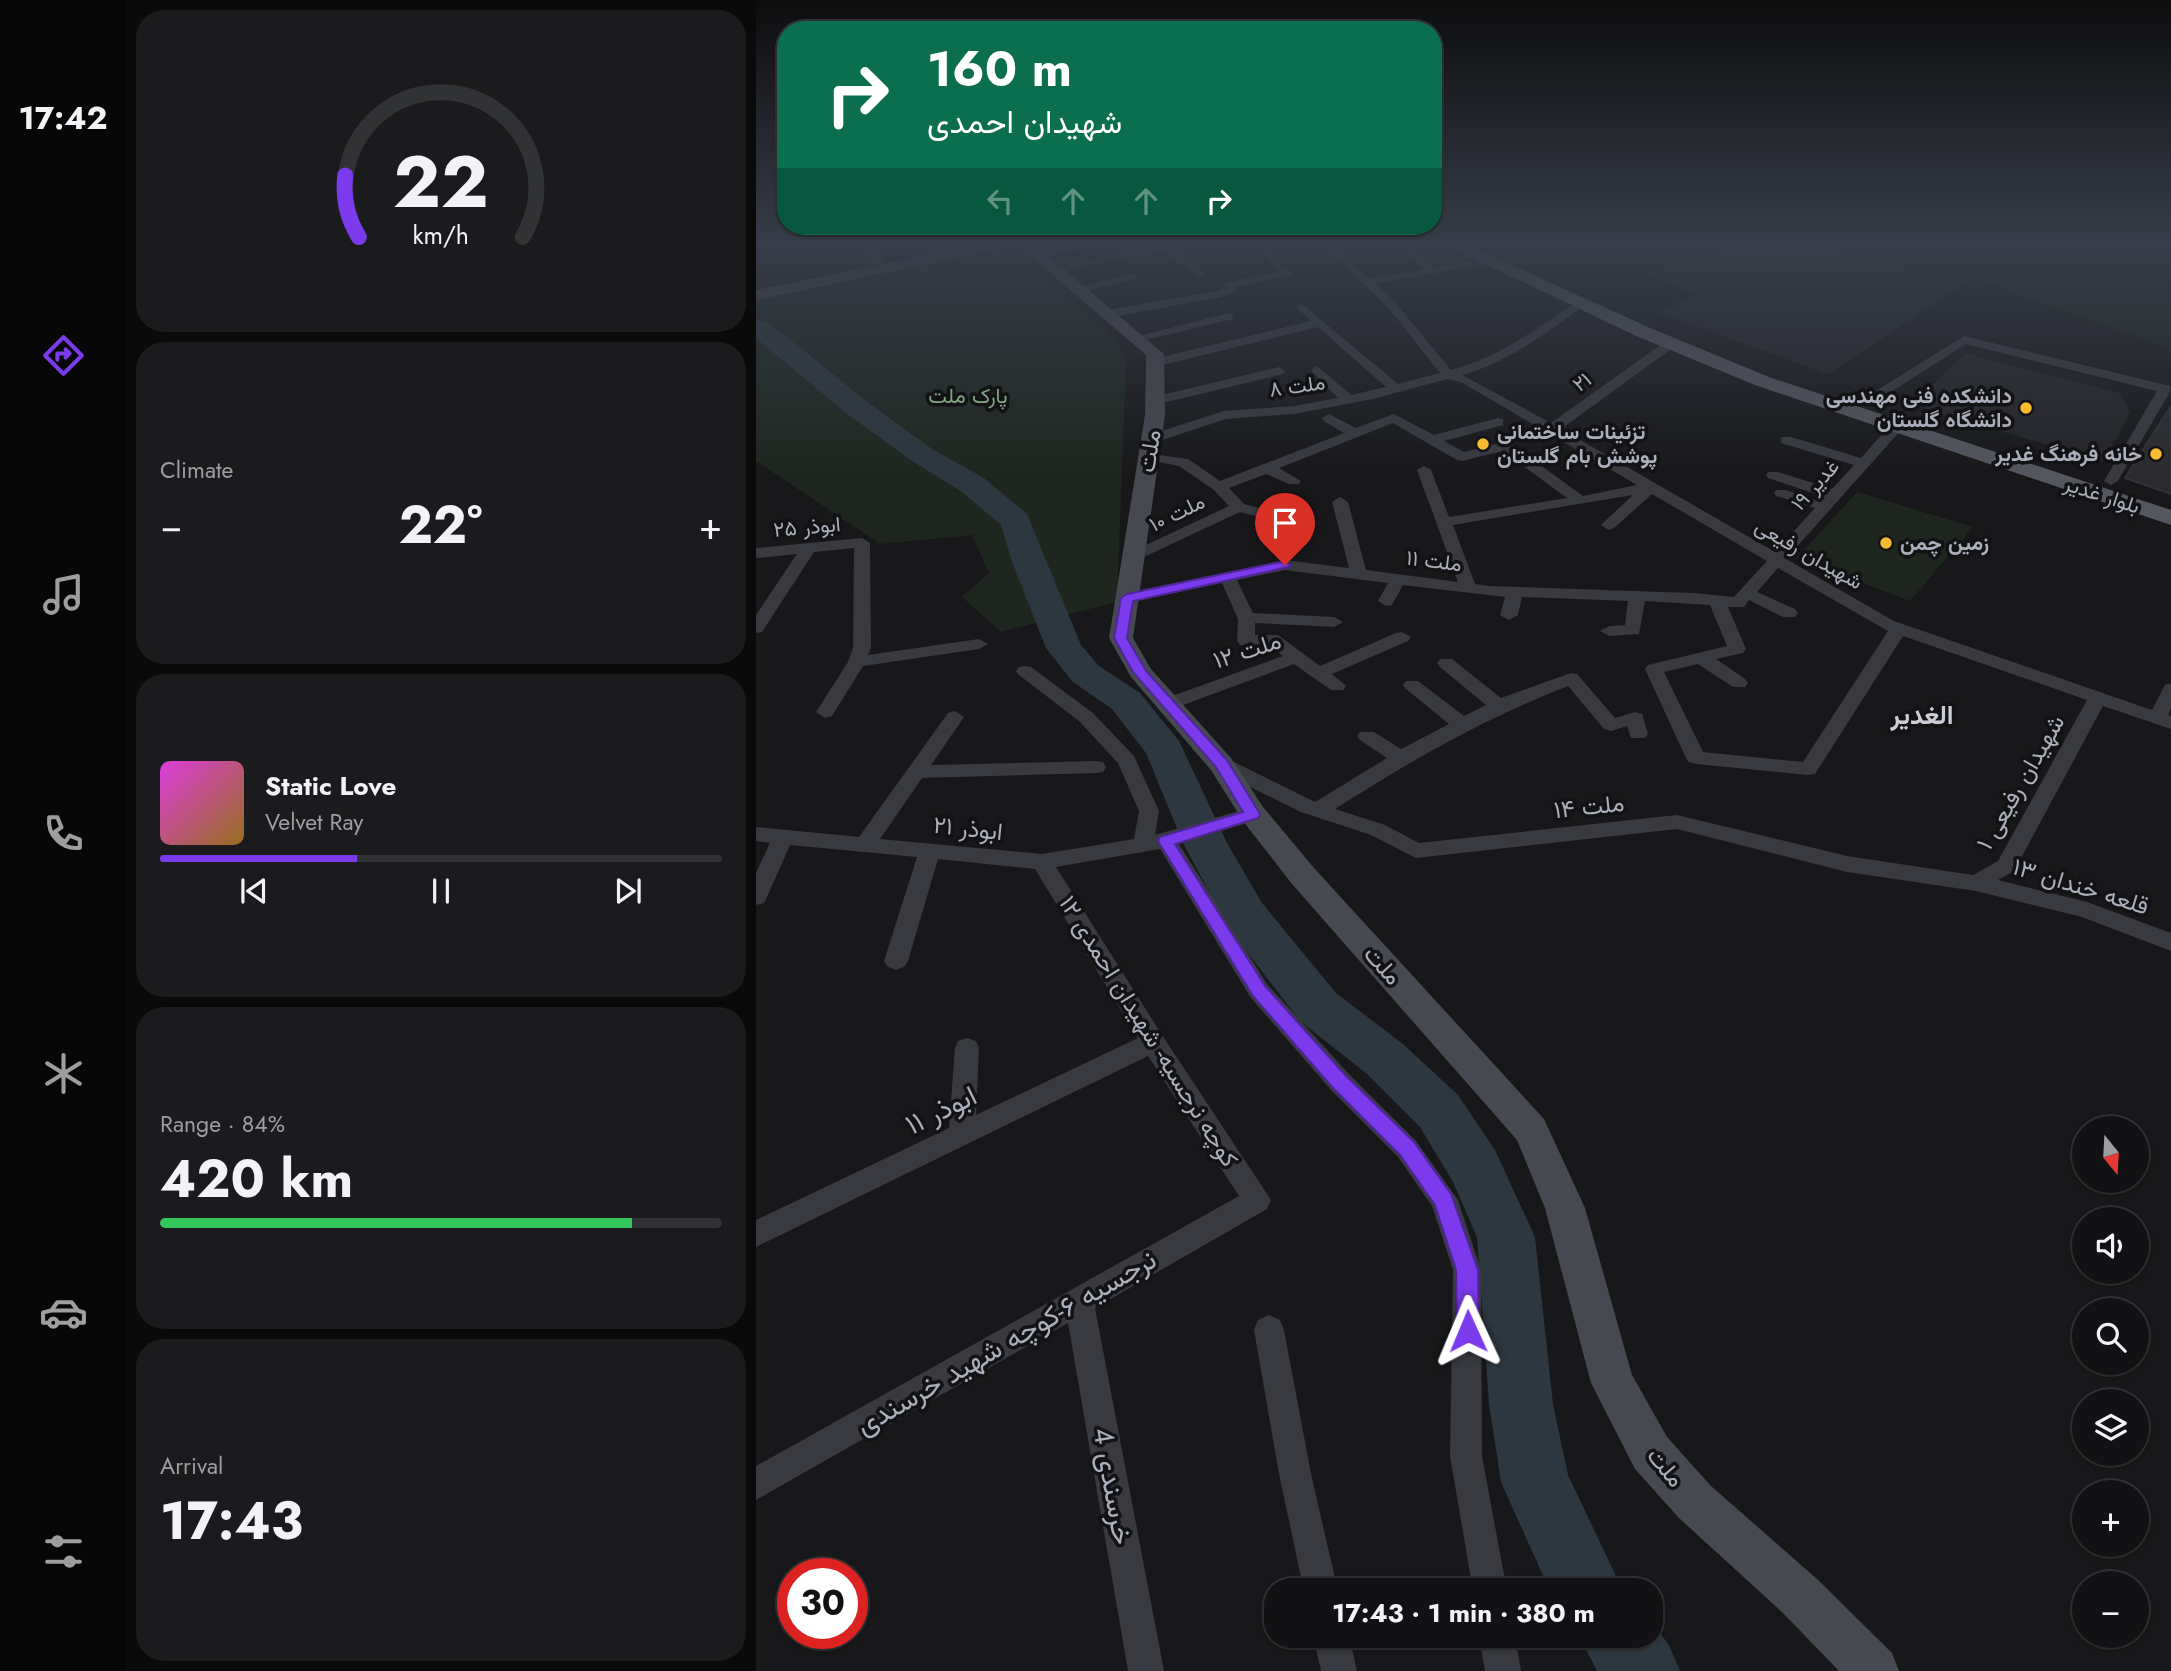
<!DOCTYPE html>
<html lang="en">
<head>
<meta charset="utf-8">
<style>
	:root { --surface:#121214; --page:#1b1b1d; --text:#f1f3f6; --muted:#9c9ea0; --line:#313234; --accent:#7c3aed }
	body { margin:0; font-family:Jost,Vazirmatn,sans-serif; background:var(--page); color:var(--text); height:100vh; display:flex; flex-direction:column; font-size:26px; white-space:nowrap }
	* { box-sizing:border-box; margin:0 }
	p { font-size:23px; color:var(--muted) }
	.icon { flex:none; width:38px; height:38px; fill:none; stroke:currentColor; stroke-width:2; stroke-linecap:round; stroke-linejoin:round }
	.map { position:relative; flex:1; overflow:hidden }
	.panel { display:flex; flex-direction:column; gap:10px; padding:10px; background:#0a0a0b; width:630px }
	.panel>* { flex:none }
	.hud { position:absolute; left:21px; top:21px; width:665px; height:214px; border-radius:28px; box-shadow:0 2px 5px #0004,0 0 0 2px var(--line); background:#0b6e4f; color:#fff; overflow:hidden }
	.needle { width:46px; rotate:162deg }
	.tools { position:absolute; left:1316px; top:1116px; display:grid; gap:14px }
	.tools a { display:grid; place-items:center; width:77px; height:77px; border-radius:50%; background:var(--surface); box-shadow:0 2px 5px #0004,0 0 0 2px var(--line); font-size:35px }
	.speed { position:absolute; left:21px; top:1558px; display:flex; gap:14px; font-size:35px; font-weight:700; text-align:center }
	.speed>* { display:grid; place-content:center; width:91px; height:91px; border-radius:50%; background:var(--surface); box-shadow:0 2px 5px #0004,0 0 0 2px var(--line); line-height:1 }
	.speed .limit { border:10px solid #d22; background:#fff; color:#111 }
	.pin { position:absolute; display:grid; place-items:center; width:60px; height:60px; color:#fff; margin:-72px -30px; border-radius:50% 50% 50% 0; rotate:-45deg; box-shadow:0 0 7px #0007 }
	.pin .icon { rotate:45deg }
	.me { position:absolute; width:77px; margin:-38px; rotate:359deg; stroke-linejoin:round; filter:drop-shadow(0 0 5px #0008) }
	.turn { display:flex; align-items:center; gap:24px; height:147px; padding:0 35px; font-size:32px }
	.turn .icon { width:91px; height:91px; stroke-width:2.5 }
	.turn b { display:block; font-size:49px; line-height:60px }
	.lanes { display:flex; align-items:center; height:66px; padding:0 35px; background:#0003; justify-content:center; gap:35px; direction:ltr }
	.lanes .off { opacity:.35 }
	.big { font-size:52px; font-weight:700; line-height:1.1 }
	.panel .tile { flex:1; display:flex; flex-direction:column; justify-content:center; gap:10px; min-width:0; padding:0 24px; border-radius:28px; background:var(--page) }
	.panel .dial { align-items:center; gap:0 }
	.dial svg { height:182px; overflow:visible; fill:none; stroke:var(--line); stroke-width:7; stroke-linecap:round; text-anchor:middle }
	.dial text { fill:var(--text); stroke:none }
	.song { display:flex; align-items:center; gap:21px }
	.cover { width:84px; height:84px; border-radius:10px; background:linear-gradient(135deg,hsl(300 70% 55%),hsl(40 70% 35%)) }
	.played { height:7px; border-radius:4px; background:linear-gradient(90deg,var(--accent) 35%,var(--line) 35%) }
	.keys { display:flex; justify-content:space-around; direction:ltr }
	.heat { display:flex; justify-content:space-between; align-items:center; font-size:38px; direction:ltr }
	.charge { height:10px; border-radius:5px; background:linear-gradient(90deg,#34c759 84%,var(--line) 0) }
	.trip { position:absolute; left:508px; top:1578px; width:399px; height:70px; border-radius:28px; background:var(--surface); box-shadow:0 2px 5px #0004,0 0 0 2px var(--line); font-weight:700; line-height:70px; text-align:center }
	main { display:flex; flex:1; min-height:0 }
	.tabs { display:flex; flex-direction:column; width:126px; justify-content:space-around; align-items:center; background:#070708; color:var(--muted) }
	.tabs .icon { width:49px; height:49px }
	.tabs .active { color:var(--accent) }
	.tabs b { font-size:32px; color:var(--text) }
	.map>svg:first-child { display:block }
	.built { fill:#242428 }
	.green { fill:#1e261f }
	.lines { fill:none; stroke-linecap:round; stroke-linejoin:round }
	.river { fill:#2d373f; fill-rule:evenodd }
	.building { fill:#2b2b2e; stroke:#323237; stroke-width:2 }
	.street { fill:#393a40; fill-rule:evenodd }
	.secondary { fill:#474950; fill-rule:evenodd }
	.primary { fill:#55575f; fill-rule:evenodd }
	.route { fill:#7c3aed; stroke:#51269a; stroke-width:2 }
	.poi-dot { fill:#f9bb32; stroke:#131315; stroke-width:2.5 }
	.labels { text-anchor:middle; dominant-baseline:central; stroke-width:7; stroke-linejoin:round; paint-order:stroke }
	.far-street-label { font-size:21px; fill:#aaafbb; stroke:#131315 }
	.far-park-label { font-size:21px; fill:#80a684; stroke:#131315 }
	.far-poi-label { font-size:21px; font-weight:bold; fill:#aaafbb; stroke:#131315; text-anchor:end }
	.street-label { font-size:24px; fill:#aaafbb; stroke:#131315 }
	.neighbourhood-label { font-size:26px; font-weight:bold; fill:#cbced6; stroke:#131315 }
	.near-street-label { font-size:28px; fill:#aaafbb; stroke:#131315 }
</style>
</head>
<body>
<main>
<nav class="tabs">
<b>17:42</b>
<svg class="icon active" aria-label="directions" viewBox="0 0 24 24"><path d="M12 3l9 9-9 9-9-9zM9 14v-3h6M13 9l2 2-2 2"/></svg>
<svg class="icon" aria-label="music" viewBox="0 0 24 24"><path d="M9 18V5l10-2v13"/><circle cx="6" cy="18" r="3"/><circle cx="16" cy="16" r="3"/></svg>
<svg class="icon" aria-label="phone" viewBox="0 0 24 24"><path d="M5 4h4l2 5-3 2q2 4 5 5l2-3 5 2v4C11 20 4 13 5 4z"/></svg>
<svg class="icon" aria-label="climate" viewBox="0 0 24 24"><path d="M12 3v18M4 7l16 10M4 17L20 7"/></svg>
<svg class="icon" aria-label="car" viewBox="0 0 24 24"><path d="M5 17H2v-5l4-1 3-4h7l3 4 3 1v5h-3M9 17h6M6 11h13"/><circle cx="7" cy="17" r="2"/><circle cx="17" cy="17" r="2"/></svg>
<svg class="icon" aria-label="filters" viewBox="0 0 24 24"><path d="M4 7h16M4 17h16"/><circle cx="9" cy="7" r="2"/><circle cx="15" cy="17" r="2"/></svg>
</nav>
<section class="panel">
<div class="tile dial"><svg viewBox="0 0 100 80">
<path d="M14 69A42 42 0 1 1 86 69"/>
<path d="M14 69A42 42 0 0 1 8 42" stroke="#7c3aed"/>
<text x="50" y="56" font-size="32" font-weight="700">22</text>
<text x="50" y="72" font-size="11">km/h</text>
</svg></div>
<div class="tile"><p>Climate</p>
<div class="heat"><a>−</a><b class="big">22°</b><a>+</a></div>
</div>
<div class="tile">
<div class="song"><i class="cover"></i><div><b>Static Love</b><p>Velvet Ray</p></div></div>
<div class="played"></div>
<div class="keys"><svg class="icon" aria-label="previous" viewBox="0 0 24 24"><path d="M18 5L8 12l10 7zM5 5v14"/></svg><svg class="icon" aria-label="pause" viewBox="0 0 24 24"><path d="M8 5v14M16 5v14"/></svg><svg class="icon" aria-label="next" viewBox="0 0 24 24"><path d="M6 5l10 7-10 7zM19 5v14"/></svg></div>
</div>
<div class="tile"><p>Range · 84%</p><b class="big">420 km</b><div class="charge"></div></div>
<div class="tile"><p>Arrival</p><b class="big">17:43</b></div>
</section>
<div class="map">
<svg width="1415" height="1671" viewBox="0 0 1415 1671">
	<rect width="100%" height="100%" fill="#18181a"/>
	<path class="built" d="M 988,242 L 1045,242 L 1213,281 L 1072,374 L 901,312 L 940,295 L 891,272 Z
		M 1209,353 L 1363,393 L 1374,412 L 1348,462 L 1158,405 Z"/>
	<path class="green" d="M 1117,242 L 1415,242 L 1415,349 Z
		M 240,250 L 252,250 L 263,255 L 361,342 L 370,361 L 361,602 L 245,632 L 206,597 L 233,573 L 216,535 L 124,544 L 0,461 L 0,300 Z
		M 1101,492 L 1217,527 L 1154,601 L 1041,558 Z"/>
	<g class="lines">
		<path class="river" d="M 0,320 L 9,322 L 35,340 L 110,401 L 176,449 L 228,478 L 271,514 L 325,645 L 343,666 L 384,693 L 423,741 L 471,843 L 506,903 L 580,993 L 647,1044 L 702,1095 L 739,1150 L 779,1237 L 797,1404 L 812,1475 L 867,1591 L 794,1591 L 745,1482 L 733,1404 L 721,1237 L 697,1182 L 664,1127 L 611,1074 L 544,1021 L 472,927 L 427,843 L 390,753 L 356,709 L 317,682 L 290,648 L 256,562 L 245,525 L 206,492 L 156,461 L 90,413 L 0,338 Z
			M 894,1620 L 913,1645 L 924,1671 L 841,1671 L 823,1636 L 894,1636 Z"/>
	</g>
	<path class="building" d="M 1415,406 L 1415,494 L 1369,478 Z"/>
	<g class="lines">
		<path class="street" d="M 101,242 L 112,242 L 129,261 L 129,265 L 121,265 Z
			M 174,242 L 186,242 L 193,250 L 184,252 Z
			M 562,242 L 573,242 L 613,278 L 667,269 L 650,253 L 655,250 L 678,267 L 734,259 L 735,261 L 730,264 L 620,284 L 639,302 L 695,370 C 743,357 781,329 821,301 L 829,301 L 829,305 C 790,333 753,362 706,375 L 795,423 L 910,341 L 918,341 L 918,347 L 805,429 L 1019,552 L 1059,508 L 1020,496 L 1018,493 L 1020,490 L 1030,490 L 1065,502 L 1069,497 L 1012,478 L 1010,475 L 1012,472 L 1022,472 L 1076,489 L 1098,465 L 1025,443 L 1025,437 L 1035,437 L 1105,458 L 1135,424 L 1145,424 L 1145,430 L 1030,559 L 1138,621 L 1396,710 L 1409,685 L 1415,683 L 1415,708 L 1412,715 L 1415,716 L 1415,729 L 1347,706 L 1258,871 L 1242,880 L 1331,902 L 1415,933 L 1415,951 L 1326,917 L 1220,891 L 1091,872 L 921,829 L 660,858 L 615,835 L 545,812 L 458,769 L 455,764 L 458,759 L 472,759 L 559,802 L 631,758 L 604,740 L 601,736 L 604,732 L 618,732 L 645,749 L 693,724 L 650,689 L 647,685 L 650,681 L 662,681 L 708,716 L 730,705 L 684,667 L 681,663 L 684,659 L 696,659 L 745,698 L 815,673 L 821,674 L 859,718 L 879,712 L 886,714 L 892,734 L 889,738 L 875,738 L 871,726 L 855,731 L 848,729 L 812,686 C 725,720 658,759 579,809 L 629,825 L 663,843 L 921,815 L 1091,856 L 1217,875 L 1242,861 L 1331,700 L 1147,636 L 1059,774 L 1052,775 L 940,764 L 933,762 L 930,758 L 889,669 L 892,665 L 971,646 L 954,605 L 889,601 L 883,634 L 853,636 L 844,631 L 853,626 L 869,625 L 872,601 L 766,597 L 762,615 L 753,620 L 744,615 L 749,597 L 647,585 L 636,605 L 630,606 L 622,601 L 632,583 L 529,570 L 481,580 L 497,613 L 578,617 L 587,622 L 578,627 L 499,623 L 499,635 L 522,635 L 564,666 L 640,633 L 646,632 L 655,637 L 652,641 L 576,674 L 590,686 L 587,690 L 575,690 L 538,664 L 419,708 L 405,708 L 403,704 L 405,700 L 527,656 L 512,645 L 484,645 L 481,641 L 482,619 L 466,583 L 371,603 L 363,598 L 365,594 L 529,560 L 593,568 L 576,502 L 584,497 L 592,502 L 610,570 L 702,582 L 661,470 L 668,466 L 675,470 L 693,517 L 811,498 L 747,451 L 706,461 L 701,460 L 637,423 L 523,468 L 545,481 L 543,484 L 533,484 L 510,474 L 473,488 L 488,504 L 525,514 L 528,517 L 525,520 L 520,522 L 484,512 L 377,562 L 369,557 L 371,554 L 473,506 L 458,490 L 423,466 L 388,459 L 388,453 L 432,459 L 464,481 L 588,433 L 568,421 L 566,418 L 573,414 L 600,428 L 638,414 L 678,435 L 742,418 L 747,419 L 747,425 L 688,441 L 708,452 L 749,442 L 754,443 L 827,496 L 881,485 L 705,382 L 691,379 L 617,399 L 538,414 L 470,419 L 400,442 L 390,442 L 390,436 L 468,411 L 538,406 L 582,398 L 555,370 L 561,366 L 595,395 L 630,387 L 562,327 L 398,367 L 392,363 L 394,360 L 555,321 L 540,307 L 546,304 L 642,384 L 684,373 L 631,306 ZM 896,494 L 1011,561 L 978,597 L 937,593 L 733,586 L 719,584 L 697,525 L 877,495 L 848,522 L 845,525 L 853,530 L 858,528 ZM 1022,568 L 1132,631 L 1047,762 L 947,752 L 908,672 L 942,664 L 977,687 L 989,687 L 992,683 L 989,679 L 960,659 L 987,653 L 990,649 L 972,607 L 988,607 L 993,600 L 1027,617 L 1039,617 L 1042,613 L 1039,609 L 1001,592 Z
			M 325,243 L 330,246 L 329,248 L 282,258 L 277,255 Z
			M 410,244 L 449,272 L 449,276 L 441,276 L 408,251 L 298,272 L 293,269 Z
			M 509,251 L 535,271 L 535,275 L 480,287 L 480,292 L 464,297 L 352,318 L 346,314 L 352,310 L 462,291 L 469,288 L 469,283 L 523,271 L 504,254 Z
			M 376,274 L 380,275 L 380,279 L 322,292 L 316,289 Z
			M 473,313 L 477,315 L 477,319 L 381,342 L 375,338 Z
			M 1208,336 L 1414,386 L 1415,390 L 1362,481 L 1355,485 L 1348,481 L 1401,391 L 1210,344 L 1116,404 L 1111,405 L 1104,401 Z
			M 523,367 L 529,371 L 527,374 L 398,405 L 391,401 L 393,398 Z
			M 106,538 L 114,543 L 115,648 L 112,655 L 223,639 L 232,644 L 223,649 L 107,666 L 76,716 L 69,718 L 60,712 L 92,662 L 97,648 L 98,548 L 58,552 L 6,632 L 0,633 L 0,615 L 41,554 L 0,558 L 0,548 Z
			M 269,666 L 275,667 L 337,713 L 378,756 L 403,811 L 399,835 L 497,807 L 504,809 L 507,814 L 504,819 L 423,844 L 511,984 L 593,1074 L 660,1141 L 702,1200 L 725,1270 L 726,1456 L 751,1591 L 717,1591 L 694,1456 L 697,1270 L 676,1206 L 642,1157 L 575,1090 L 495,998 L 404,849 L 300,867 L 406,1035 L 515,1200 L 511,1209 L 339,1308 L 408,1671 L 372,1671 L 312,1323 L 0,1500 L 0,1466 L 483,1196 L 392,1056 L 0,1247 L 0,1220 L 193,1128 L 199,1048 L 202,1041 L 211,1038 L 220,1041 L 223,1048 L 220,1115 L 382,1038 L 279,869 L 182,859 L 152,961 L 148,967 L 140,970 L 132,967 L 128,961 L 161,857 L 34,845 L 11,897 L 8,903 L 0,905 L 0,873 L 14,843 L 0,841 L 0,827 L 103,837 L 192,713 L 199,711 L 208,717 L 175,765 L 340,761 L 347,762 L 350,767 L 347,772 L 340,773 L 166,778 L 124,839 L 286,854 L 378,839 L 383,811 L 362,763 L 323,721 L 263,675 L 260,671 L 263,667 Z
			M 513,1315 L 524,1320 L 528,1330 L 555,1474 L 582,1591 L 548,1591 L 523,1474 L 498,1330 L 502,1320 Z
			M 557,1636 L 593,1636 L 601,1671 L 565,1671 Z
			M 723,1636 L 759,1636 L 765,1671 L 729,1671 Z"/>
		<path class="secondary" d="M 235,242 L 276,242 L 408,354 L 409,415 L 377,638 L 395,669 L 475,758 L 507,807 L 558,868 L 788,1119 L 829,1208 L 876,1375 L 911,1437 L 955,1486 L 1061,1579 L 1136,1653 L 1143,1671 L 1083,1671 L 1027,1613 L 923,1518 L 879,1469 L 835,1383 L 789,1208 L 761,1140 L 536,884 L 487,821 L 455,770 L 375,677 L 353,638 L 389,415 L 390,355 L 262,245 L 0,300 L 0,290 Z"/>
		<path class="primary" d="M 683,242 L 705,242 L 892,327 L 1013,377 L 1415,510 L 1415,525 L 999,385 L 878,335 Z"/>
	</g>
	<linearGradient id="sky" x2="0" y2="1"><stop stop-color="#0d0d0e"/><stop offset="0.51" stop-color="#373d49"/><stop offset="1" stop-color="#373d49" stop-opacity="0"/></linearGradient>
	<rect width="1415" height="476" fill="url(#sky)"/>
	<path class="route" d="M 529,561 L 535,565 L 533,567 L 377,601 L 371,638 L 390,671 L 471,760 L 504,814 L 502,818 L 419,844 L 509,986 L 590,1076 L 658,1142 L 695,1194 L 722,1270 L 723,1331 L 720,1339 L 712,1342 L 704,1339 L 701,1331 L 700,1270 L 679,1205 L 644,1155 L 577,1088 L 497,996 L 402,841 L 404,837 L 487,812 L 460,767 L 377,672 L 358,638 L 365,598 L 371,594 Z"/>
	<g class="poi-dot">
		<circle cx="1270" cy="408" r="7"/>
		<circle cx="727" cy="444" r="7"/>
		<circle cx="1400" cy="454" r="7"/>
		<circle cx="1130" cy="543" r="7"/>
	</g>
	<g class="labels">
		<g class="far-street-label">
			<text transform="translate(826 382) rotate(-36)">۲۱</text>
			<text transform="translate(541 386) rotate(-8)">۸ ملت</text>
			<text transform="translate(1059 485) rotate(-48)">۱۹ غدیر</text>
			<text transform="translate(1346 495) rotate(18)">بلوار غدیر</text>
			<text transform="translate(421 513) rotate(-26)">ملت ۱۰</text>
			<text transform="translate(51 527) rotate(-5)">ابوذر ۲۵</text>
			<text transform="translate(1053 554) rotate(30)">شهیدان رفیعی</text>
			<text transform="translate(678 561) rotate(7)">۱۱ ملت</text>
		</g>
		<g class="far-park-label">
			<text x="212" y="396">پارک ملت</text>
		</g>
		<g class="far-poi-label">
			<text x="1256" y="396">دانشکده فنی مهندسی<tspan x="1256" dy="24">دانشگاه گلستان</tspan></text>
			<text x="741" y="432" text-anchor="start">تزئینات ساختمانی<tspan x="741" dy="24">پوشش بام گلستان</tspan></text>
			<text x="1386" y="454">خانه فرهنگ غدیر</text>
			<text x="1144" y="543" text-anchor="start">زمین چمن</text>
		</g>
		<g class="street-label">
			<text transform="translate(393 451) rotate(-81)">ملت</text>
			<text transform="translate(491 650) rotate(-18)">۱۲ ملت</text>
			<text transform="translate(1264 782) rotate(-60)">۱ شهیدان رفیعی</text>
			<text transform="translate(833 806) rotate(-6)">۱۴ ملت</text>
			<text transform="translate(212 828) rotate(6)">۲۱ ابوذر</text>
			<text transform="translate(1325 886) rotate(17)">۱۳ قلعه خندان</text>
			<text transform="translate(627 965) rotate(48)">ملت</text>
			<text transform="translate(393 1031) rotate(58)">کوچه نرجسیه- شهیدان احمدی ۱۲</text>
			<text transform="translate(910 1467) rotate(50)">ملت</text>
		</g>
		<g class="neighbourhood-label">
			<text x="1166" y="715">الغدیر</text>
		</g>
		<g class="near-street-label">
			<text transform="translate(185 1110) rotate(-26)">ابوذر ۱۱</text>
			<text transform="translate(250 1342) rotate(-30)">نرجسیه ۶-کوچه شهید خرسندی</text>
			<text transform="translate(357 1486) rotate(80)">خرسندی 4</text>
		</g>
	</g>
</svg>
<div class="tools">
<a><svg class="needle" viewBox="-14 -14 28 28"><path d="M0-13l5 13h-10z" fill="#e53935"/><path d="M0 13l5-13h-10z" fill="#9c9ea0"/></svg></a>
<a><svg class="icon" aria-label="sound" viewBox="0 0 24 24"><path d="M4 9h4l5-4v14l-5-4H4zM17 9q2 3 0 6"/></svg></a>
<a><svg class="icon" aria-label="search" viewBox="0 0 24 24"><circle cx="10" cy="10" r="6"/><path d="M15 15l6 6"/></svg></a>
<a><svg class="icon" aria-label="layers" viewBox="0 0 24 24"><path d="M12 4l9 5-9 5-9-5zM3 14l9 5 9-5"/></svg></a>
<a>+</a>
<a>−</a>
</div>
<div class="speed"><div class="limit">30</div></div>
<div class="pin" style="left:529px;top:565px;background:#d93025"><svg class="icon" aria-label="arrive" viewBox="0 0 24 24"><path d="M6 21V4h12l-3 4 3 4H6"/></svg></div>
<svg class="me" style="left:712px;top:1331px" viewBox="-20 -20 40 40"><path d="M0-17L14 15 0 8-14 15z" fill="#7c3aed" stroke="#fff" stroke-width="4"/></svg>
<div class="trip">17:43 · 1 min · 380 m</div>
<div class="hud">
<div class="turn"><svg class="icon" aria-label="right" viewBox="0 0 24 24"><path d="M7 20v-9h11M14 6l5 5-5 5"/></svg><div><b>160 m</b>شهیدان احمدی</div></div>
<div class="lanes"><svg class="icon off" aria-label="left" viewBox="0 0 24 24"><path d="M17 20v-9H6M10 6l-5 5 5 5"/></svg><svg class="icon off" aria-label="ahead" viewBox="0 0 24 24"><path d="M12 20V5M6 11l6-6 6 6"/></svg><svg class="icon off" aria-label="ahead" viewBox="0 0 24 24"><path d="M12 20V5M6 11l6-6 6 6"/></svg><svg class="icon" aria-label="right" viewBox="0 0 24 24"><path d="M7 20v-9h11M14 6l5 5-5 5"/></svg></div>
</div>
</div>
</main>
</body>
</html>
